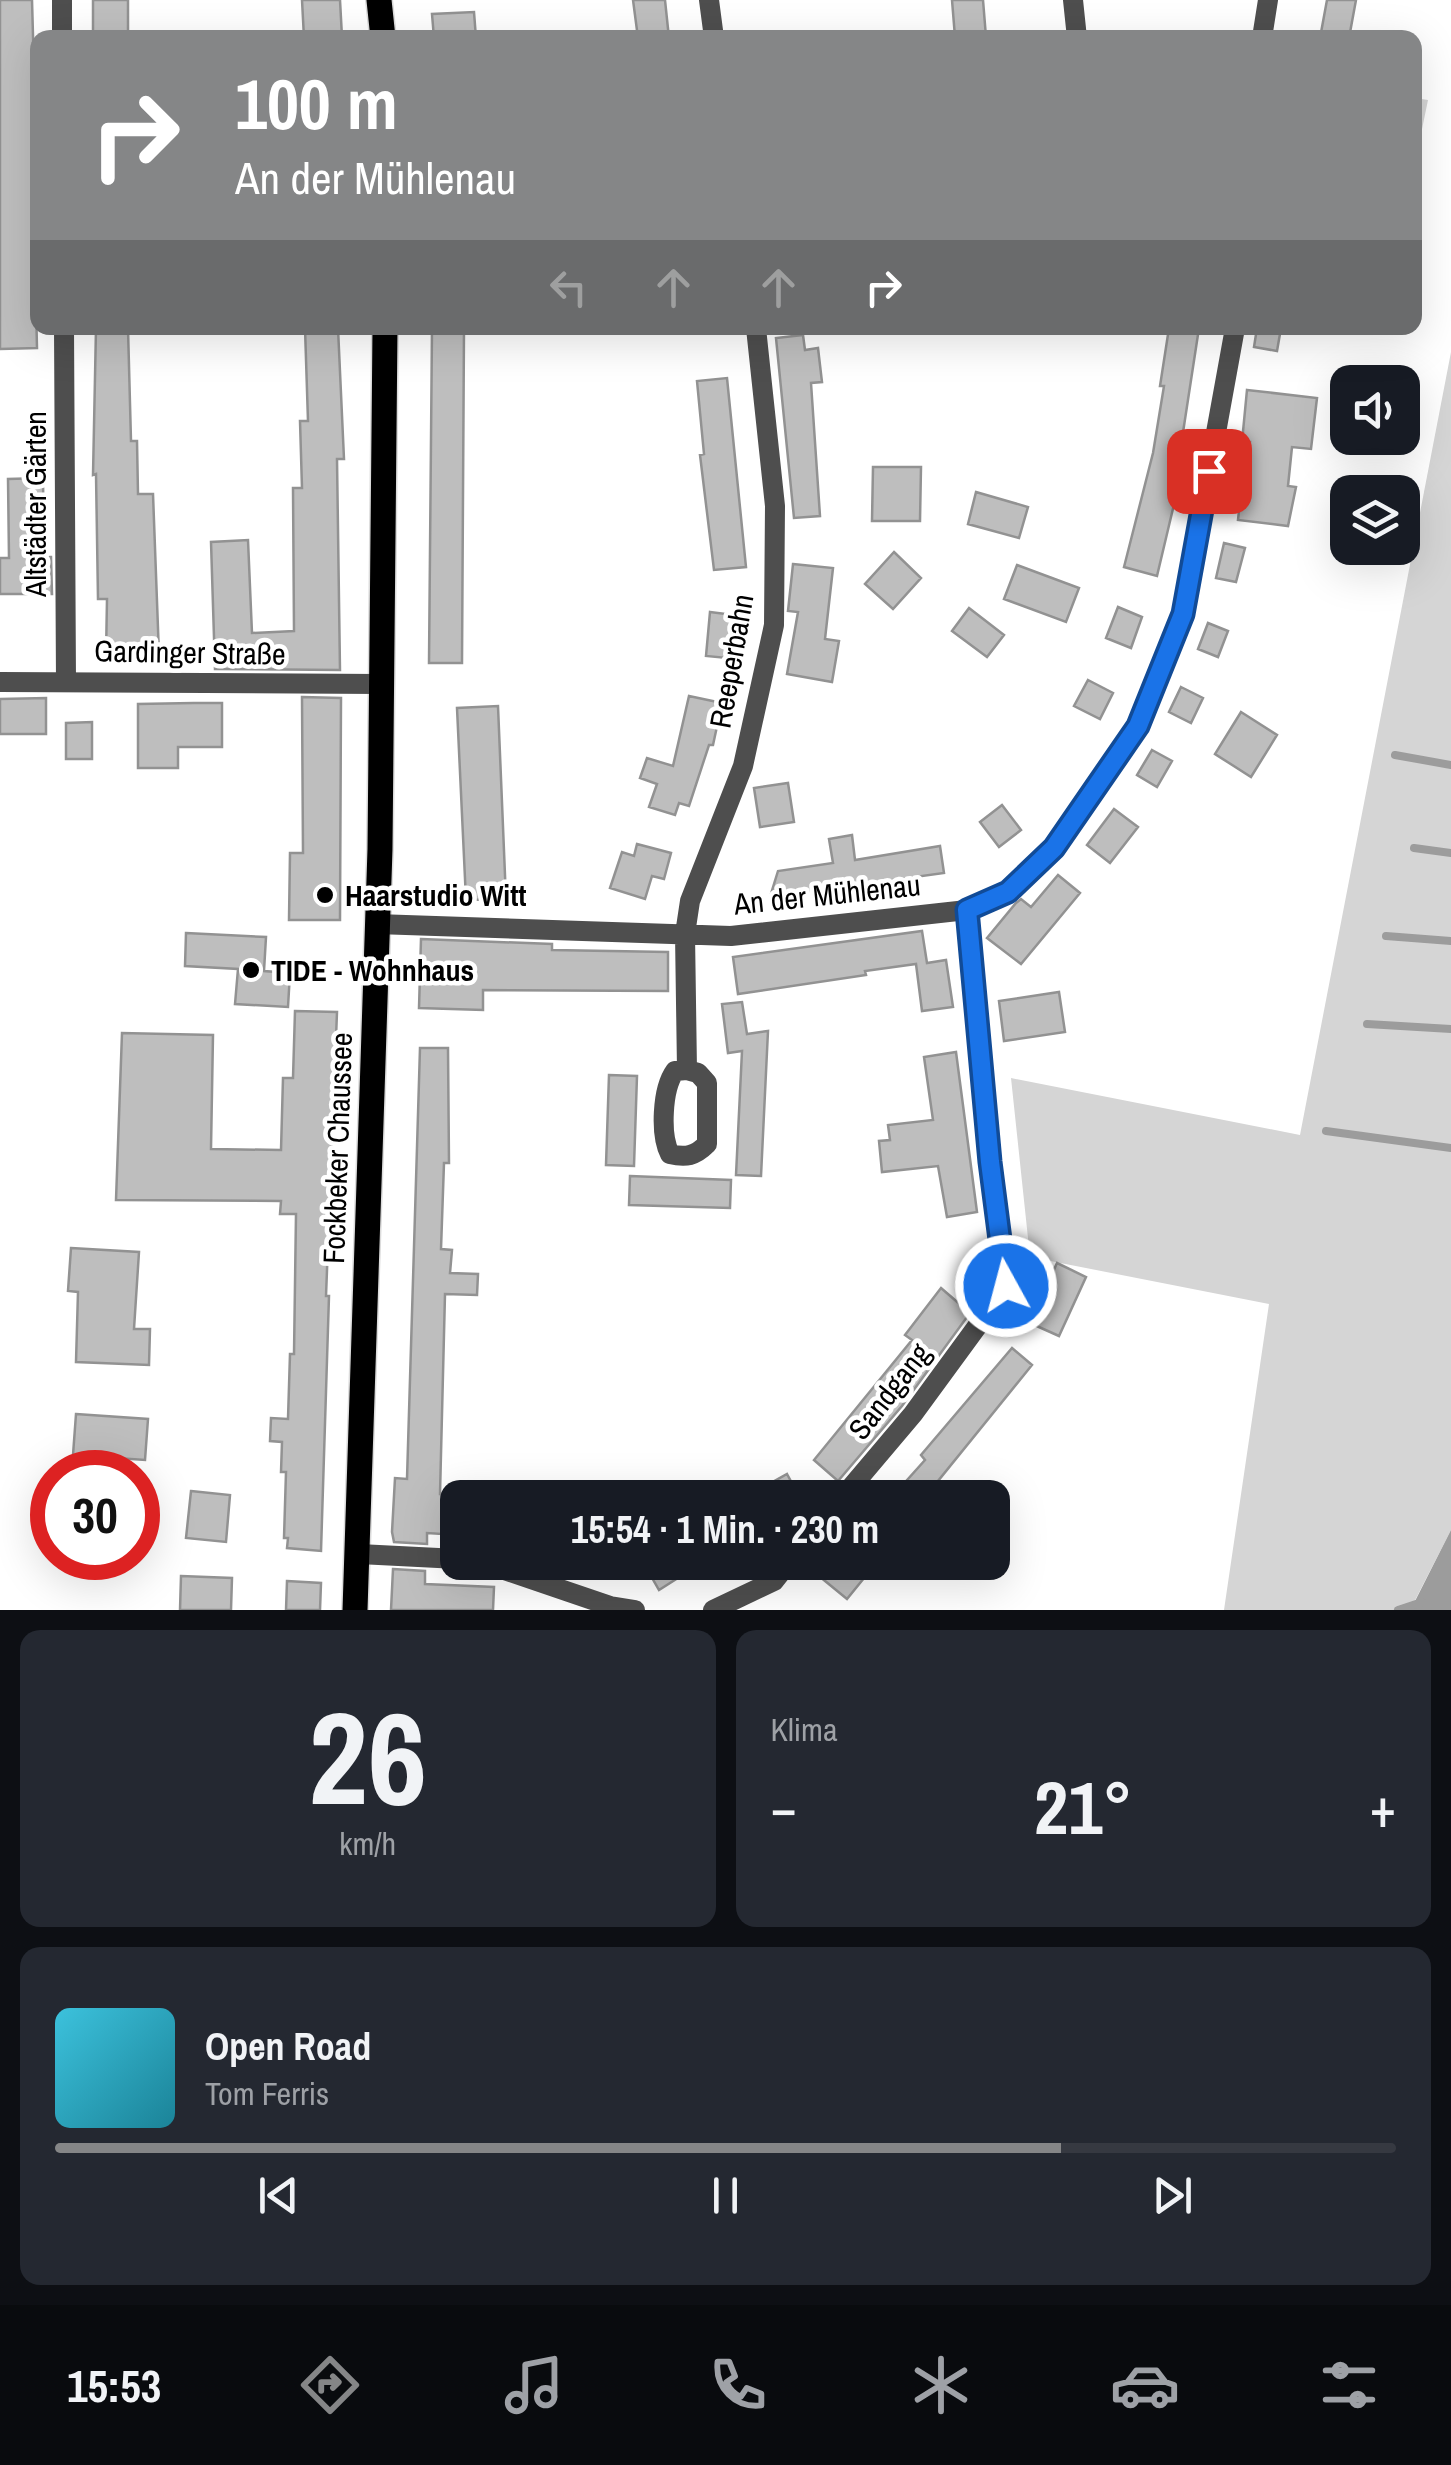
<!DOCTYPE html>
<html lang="de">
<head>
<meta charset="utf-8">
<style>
	:root { --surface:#171b24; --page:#242831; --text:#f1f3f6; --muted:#9ea1a6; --line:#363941; --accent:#858687 }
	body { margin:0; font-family:"Archivo Narrow",sans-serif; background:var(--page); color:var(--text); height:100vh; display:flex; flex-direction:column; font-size:38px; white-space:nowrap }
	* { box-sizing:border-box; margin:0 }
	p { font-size:32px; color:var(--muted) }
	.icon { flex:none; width:55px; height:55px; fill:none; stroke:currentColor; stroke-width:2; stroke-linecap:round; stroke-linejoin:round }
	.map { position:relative; height:1610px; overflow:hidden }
	.drawer { display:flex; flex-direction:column; gap:20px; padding:20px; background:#0d0f14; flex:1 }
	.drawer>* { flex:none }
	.hud { position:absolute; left:30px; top:30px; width:1392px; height:305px; border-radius:20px; box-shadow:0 10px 40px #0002; background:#858687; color:#fff; overflow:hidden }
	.fabs { position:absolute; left:1330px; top:365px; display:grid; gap:20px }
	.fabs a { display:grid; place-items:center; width:90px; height:90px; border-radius:20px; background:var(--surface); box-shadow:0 10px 40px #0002; font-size:50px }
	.speed { position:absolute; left:30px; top:1450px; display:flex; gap:20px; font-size:50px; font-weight:700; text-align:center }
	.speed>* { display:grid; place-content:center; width:130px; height:130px; border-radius:50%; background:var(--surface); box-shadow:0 10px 40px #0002; line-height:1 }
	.speed .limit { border:15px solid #d22; background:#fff; color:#111 }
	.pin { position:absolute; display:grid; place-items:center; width:85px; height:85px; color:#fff; margin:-42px; border-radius:20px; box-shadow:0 5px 15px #0006 }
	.me { position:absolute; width:110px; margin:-55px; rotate:353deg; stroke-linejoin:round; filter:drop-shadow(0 0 8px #0008) }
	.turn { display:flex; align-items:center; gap:35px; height:210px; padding:0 40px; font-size:45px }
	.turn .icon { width:130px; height:130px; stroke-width:2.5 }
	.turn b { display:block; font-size:70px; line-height:85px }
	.lanes { display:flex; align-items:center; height:95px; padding:0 40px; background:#0003; justify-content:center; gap:50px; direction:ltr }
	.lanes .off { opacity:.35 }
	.big { font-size:75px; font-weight:700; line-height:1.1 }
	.drawer .card { flex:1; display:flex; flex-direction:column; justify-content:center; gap:15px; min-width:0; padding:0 35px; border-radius:20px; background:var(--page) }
	.drawer .dial { align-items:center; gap:0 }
	.dial b { font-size:130px; line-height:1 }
	.song { display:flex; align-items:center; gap:30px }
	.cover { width:120px; height:120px; border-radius:15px; background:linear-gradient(135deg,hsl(190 70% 55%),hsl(190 70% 35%)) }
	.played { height:10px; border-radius:5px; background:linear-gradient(90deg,var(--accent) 75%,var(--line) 75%) }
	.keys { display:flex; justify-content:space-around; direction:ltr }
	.heat { display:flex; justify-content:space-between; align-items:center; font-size:55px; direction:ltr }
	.drawer .tiles { flex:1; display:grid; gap:20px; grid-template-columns:1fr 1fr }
	.card:last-child { grid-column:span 2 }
	.trip { position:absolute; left:440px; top:1480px; width:570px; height:100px; border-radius:20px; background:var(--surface); box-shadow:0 10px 40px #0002; font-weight:700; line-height:100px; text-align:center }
	.tabs { display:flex; height:160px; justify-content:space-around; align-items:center; background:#090b0e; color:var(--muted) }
	.tabs .icon { width:70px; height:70px }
	.tabs .active { color:var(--accent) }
	.tabs b { font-size:45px; color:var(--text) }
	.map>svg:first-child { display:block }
	.green { fill:#d5d5d5 }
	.water { fill:#9c9c9c }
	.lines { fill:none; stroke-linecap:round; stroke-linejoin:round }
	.stream { stroke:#9c9c9c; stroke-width:8 }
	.building { fill:#bebebe; stroke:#929292; stroke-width:2.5 }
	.primary-casing { stroke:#dbdbdb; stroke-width:28 }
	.minor { stroke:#4e4e4e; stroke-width:20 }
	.primary { stroke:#000; stroke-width:25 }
	.route-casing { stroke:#114b97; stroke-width:25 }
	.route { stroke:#1a73e8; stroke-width:18 }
	.poi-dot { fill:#000; stroke:#fff; stroke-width:4 }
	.labels { text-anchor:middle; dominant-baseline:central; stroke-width:9; stroke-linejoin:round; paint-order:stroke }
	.street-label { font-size:30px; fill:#000; stroke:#fff }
	.poi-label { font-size:30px; font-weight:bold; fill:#000; stroke:#fff; text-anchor:start }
</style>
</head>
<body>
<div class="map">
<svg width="1451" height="1610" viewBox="0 0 1451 1610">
	<rect width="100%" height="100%" fill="#fff"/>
	<path class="green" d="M 1415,98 L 1428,100 L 1415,163 Z
		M 1451,352 L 1451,1530 L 1410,1610 L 1224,1610 L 1269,1304 L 1030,1257 L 1011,1078 L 1300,1135 Z"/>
	<path class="water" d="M 1451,1530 L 1451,1610 L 1410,1610 L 1413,1605 Z"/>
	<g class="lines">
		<path class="stream" d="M 1395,755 L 1451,765
			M 1414,848 L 1451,853
			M 1386,936 L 1451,941
			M 1367,1024 L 1451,1029
			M 1326,1131 L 1451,1148
			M 1398,1610 L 1422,1602"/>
	</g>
	<path class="building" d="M 0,0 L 32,0 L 38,214 L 34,217 L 37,348 L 0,349 Z
		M 93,0 L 128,0 L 128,32 L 93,33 Z
		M 302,0 L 340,0 L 342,37 L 304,38 Z
		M 633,0 L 665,0 L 669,38 L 638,38 Z
		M 952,0 L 983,0 L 986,37 L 955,37 Z
		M 1327,0 L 1356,0 L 1349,38 L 1320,38 Z
		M 474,12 L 476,38 L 434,38 L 432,14 Z
		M 96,328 L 128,328 L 131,441 L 137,441 L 138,494 L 153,494 L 159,655 L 106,655 L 107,599 L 98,599 L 96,474 L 93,475 Z
		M 305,328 L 338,328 L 344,459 L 337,459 L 340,670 L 215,669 L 211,542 L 248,540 L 252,633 L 294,631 L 293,488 L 302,488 L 300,421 L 308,421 Z
		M 432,328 L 464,328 L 462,663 L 429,663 Z
		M 1169,328 L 1199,328 L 1176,478 L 1180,479 L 1157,576 L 1124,567 L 1153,453 L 1164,386 L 1160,386 Z
		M 1257,328 L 1281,328 L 1277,351 L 1254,347 Z
		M 803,335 L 805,350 L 818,348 L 822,382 L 811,383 L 820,516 L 794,518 L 776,338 Z
		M 727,378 L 746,567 L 714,570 L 700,455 L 704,454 L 697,381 Z
		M 1247,390 L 1317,398 L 1311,449 L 1292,447 L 1288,486 L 1296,487 L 1288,526 L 1238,520 L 1241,492 L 1245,493 L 1250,442 L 1242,442 Z
		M 873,467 L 921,467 L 920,521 L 872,521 Z
		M 43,478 L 44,557 L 51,557 L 52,594 L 0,594 L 0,558 L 9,558 L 8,479 Z
		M 976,492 L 1028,507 L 1019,538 L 968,524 Z
		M 1224,543 L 1245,548 L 1236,582 L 1216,578 Z
		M 894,552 L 921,578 L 893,609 L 865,584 Z
		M 793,564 L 833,568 L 825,639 L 839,641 L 832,682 L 787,674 L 798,612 L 788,611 Z
		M 1017,565 L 1079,588 L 1066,622 L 1004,599 Z
		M 1118,607 L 1142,617 L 1131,648 L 1106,638 Z
		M 969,608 L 1004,635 L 987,657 L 952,631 Z
		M 710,612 L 742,616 L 737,659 L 706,656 Z
		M 1208,623 L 1228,631 L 1218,657 L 1198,649 Z
		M 1088,680 L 1113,693 L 1100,719 L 1074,706 Z
		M 1181,687 L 1203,698 L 1191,723 L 1169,712 Z
		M 689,696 L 722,703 L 713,745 L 709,745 L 689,806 L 679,803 L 675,815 L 649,807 L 657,784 L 640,778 L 647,758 L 673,766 Z
		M 302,697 L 341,698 L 340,920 L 289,920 L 290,853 L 303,853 Z
		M 46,698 L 46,734 L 0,734 L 0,699 Z
		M 194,703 L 222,703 L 222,747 L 178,747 L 178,768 L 138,768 L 138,704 Z
		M 498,706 L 506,899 L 466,900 L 457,708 Z
		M 1241,712 L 1277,735 L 1251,777 L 1215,754 Z
		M 92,722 L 92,759 L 66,759 L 66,723 Z
		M 1152,750 L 1172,761 L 1157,787 L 1137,775 Z
		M 788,783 L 794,822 L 760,827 L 754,788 Z
		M 1002,805 L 1021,830 L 999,847 L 980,822 Z
		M 1114,809 L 1138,827 L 1110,863 L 1087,845 Z
		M 852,835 L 855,860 L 940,846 L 944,873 L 770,897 L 778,871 L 833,863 L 829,839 Z
		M 637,844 L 671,853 L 664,879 L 652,876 L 645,899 L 610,888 L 622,852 L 634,856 Z
		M 1058,875 L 1080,893 L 1021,964 L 987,938 L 1016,903 L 1021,899 L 1031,907 Z
		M 922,931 L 927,963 L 946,960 L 953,1007 L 922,1011 L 916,964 L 865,971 L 866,975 L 738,994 L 733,957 Z
		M 186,933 L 266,937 L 264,971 L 290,973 L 288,1007 L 235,1004 L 238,969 L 185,966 Z
		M 421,939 L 552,944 L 552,950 L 668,952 L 668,991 L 483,990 L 483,1010 L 419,1008 Z
		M 1059,992 L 1065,1032 L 1004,1041 L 999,1001 Z
		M 742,1002 L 747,1034 L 768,1031 L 761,1176 L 736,1175 L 742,1051 L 728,1053 L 722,1004 Z
		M 295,1011 L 337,1012 L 326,1296 L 329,1296 L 321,1551 L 287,1548 L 288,1538 L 284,1538 L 286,1472 L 281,1472 L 282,1442 L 270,1441 L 271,1418 L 288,1419 L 290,1354 L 294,1354 L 296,1214 L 280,1214 L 281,1201 L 116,1200 L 122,1033 L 213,1035 L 211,1149 L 281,1150 L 283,1078 L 293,1078 Z
		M 420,1048 L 448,1048 L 449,1163 L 444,1163 L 441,1249 L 452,1250 L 450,1273 L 478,1274 L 477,1295 L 445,1294 L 440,1494 L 458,1495 L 458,1535 L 427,1533 L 427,1544 L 394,1542 L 392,1532 L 395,1478 L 407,1479 Z
		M 956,1052 L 977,1212 L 947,1217 L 938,1166 L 882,1172 L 879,1141 L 890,1140 L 888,1125 L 933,1120 L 924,1057 Z
		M 609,1075 L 637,1076 L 634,1166 L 606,1165 Z
		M 630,1176 L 731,1180 L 730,1208 L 629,1205 Z
		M 71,1248 L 139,1252 L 134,1329 L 150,1329 L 149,1365 L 76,1362 L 78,1292 L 68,1291 Z
		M 1057,1263 L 1086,1277 L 1059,1336 L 1030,1323 Z
		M 941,1288 L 970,1313 L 902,1406 L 838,1481 L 814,1460 L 912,1340 L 905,1335 Z
		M 1012,1348 L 1032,1365 L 934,1486 L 947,1498 L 891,1498 L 925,1460 L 921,1455 Z
		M 76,1414 L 148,1419 L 145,1460 L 73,1455 Z
		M 787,1474 L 800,1498 L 744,1498 Z
		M 191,1491 L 230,1495 L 226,1542 L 186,1538 Z
		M 643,1562 L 703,1562 L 659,1590 Z
		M 830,1562 L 877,1562 L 847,1599 L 819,1576 Z
		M 393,1569 L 425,1571 L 425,1584 L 494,1587 L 493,1610 L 391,1610 Z
		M 181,1576 L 232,1578 L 231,1610 L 180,1610 Z
		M 287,1581 L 321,1583 L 320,1610 L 286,1610 Z"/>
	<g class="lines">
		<defs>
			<path id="primary" d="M 379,0 L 383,38
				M 355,1610 L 380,849 L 385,328"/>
		</defs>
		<use href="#primary" class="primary-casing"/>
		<path class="minor" d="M 62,0 L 62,38
			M 709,0 L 714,38
			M 1073,0 L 1077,38
			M 1262,38 L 1268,0
			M 64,328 L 66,681
			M 0,682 L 380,684
			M 376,924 L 731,936 L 967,910 L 1009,892 L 1054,848 L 1137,727 L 1183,614 L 1235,328
			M 687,1070 L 685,934 L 690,901 L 743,766 L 774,625 L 775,506 L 756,328
			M 687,1070 L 698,1073 L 707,1083 L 707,1144 C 695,1156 686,1158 670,1154 C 660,1135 662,1089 675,1071 Z
			M 842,1498 L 913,1414 L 1006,1287 L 990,1162 L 967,910
			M 359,1554 L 458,1559
			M 481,1562 L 610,1606 L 610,1610
			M 610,1606 L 635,1610
			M 713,1610 L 774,1581 L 789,1562"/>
		<use href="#primary" class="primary"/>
	</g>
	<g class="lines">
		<defs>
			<path id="route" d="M 1006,1286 L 990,1162 L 967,910 L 1008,892 L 1054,848 L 1138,726 L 1183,614 L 1209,471"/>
		</defs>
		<use href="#route" class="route-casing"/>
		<use href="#route" class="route"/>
	</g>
	<g class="poi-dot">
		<circle cx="325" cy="895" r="10"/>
		<circle cx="251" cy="970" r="10"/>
	</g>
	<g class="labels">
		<g class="street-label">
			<text transform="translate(35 504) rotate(-90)">Altstädter Gärten</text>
			<text transform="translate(190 652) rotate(1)">Gardinger Straße</text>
			<text transform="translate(731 661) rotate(-80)">Reeperbahn</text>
			<text transform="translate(827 894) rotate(-6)">An der Mühlenau</text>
			<text transform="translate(337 1148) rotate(-88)">Fockbeker Chaussee</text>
			<text transform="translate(889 1391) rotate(-52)">Sandgang</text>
		</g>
		<g class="poi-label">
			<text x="345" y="895">Haarstudio Witt</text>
			<text x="271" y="970">TIDE - Wohnhaus</text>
		</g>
	</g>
</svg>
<div class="fabs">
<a><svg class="icon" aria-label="sound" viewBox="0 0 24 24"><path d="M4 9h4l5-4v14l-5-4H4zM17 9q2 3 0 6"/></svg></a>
<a><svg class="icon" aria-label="layers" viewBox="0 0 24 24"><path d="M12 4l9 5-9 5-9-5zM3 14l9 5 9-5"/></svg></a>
</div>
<div class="speed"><div class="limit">30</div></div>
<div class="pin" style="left:1209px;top:471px;background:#d93025"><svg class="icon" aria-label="arrive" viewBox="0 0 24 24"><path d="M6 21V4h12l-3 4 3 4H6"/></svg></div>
<svg class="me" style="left:1006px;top:1286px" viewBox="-20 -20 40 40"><circle r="17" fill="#1a73e8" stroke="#fff" stroke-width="3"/><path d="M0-11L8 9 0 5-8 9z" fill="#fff"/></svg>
<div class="trip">15:54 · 1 Min. · 230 m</div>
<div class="hud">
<div class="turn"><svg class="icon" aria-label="right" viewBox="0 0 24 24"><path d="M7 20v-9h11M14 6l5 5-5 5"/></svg><div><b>100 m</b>An der Mühlenau</div></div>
<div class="lanes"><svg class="icon off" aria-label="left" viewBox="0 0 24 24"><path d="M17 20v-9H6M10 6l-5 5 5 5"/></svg><svg class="icon off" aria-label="ahead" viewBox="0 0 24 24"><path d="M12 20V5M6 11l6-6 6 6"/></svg><svg class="icon off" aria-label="ahead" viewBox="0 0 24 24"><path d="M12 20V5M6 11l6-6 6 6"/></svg><svg class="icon" aria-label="right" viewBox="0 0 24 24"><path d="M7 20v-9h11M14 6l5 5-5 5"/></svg></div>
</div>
</div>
<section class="drawer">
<div class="tiles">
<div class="card dial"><b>26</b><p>km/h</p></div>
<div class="card"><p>Klima</p>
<div class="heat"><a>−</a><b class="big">21°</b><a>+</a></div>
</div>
<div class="card">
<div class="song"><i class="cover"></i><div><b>Open Road</b><p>Tom Ferris</p></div></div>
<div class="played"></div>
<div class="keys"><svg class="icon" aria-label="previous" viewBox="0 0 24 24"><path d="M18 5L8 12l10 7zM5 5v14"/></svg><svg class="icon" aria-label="pause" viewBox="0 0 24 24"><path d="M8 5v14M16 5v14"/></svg><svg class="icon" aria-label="next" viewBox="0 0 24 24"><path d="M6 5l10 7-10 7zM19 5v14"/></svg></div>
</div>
</div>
</section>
<nav class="tabs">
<b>15:53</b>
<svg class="icon active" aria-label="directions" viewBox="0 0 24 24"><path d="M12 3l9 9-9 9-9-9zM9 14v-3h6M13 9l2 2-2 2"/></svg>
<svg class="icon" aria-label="music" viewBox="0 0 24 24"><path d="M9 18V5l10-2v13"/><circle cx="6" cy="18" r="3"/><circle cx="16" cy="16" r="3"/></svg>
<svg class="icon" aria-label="phone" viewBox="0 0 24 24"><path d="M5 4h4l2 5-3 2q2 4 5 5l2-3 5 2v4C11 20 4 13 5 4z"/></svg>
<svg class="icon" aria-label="climate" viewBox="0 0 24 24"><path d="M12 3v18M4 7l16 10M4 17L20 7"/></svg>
<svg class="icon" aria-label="car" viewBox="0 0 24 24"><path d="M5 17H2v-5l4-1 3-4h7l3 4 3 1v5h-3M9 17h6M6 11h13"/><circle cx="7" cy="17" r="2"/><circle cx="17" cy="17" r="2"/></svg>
<svg class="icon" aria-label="filters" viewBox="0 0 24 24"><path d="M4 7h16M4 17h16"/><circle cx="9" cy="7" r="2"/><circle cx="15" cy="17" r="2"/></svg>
</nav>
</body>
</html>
